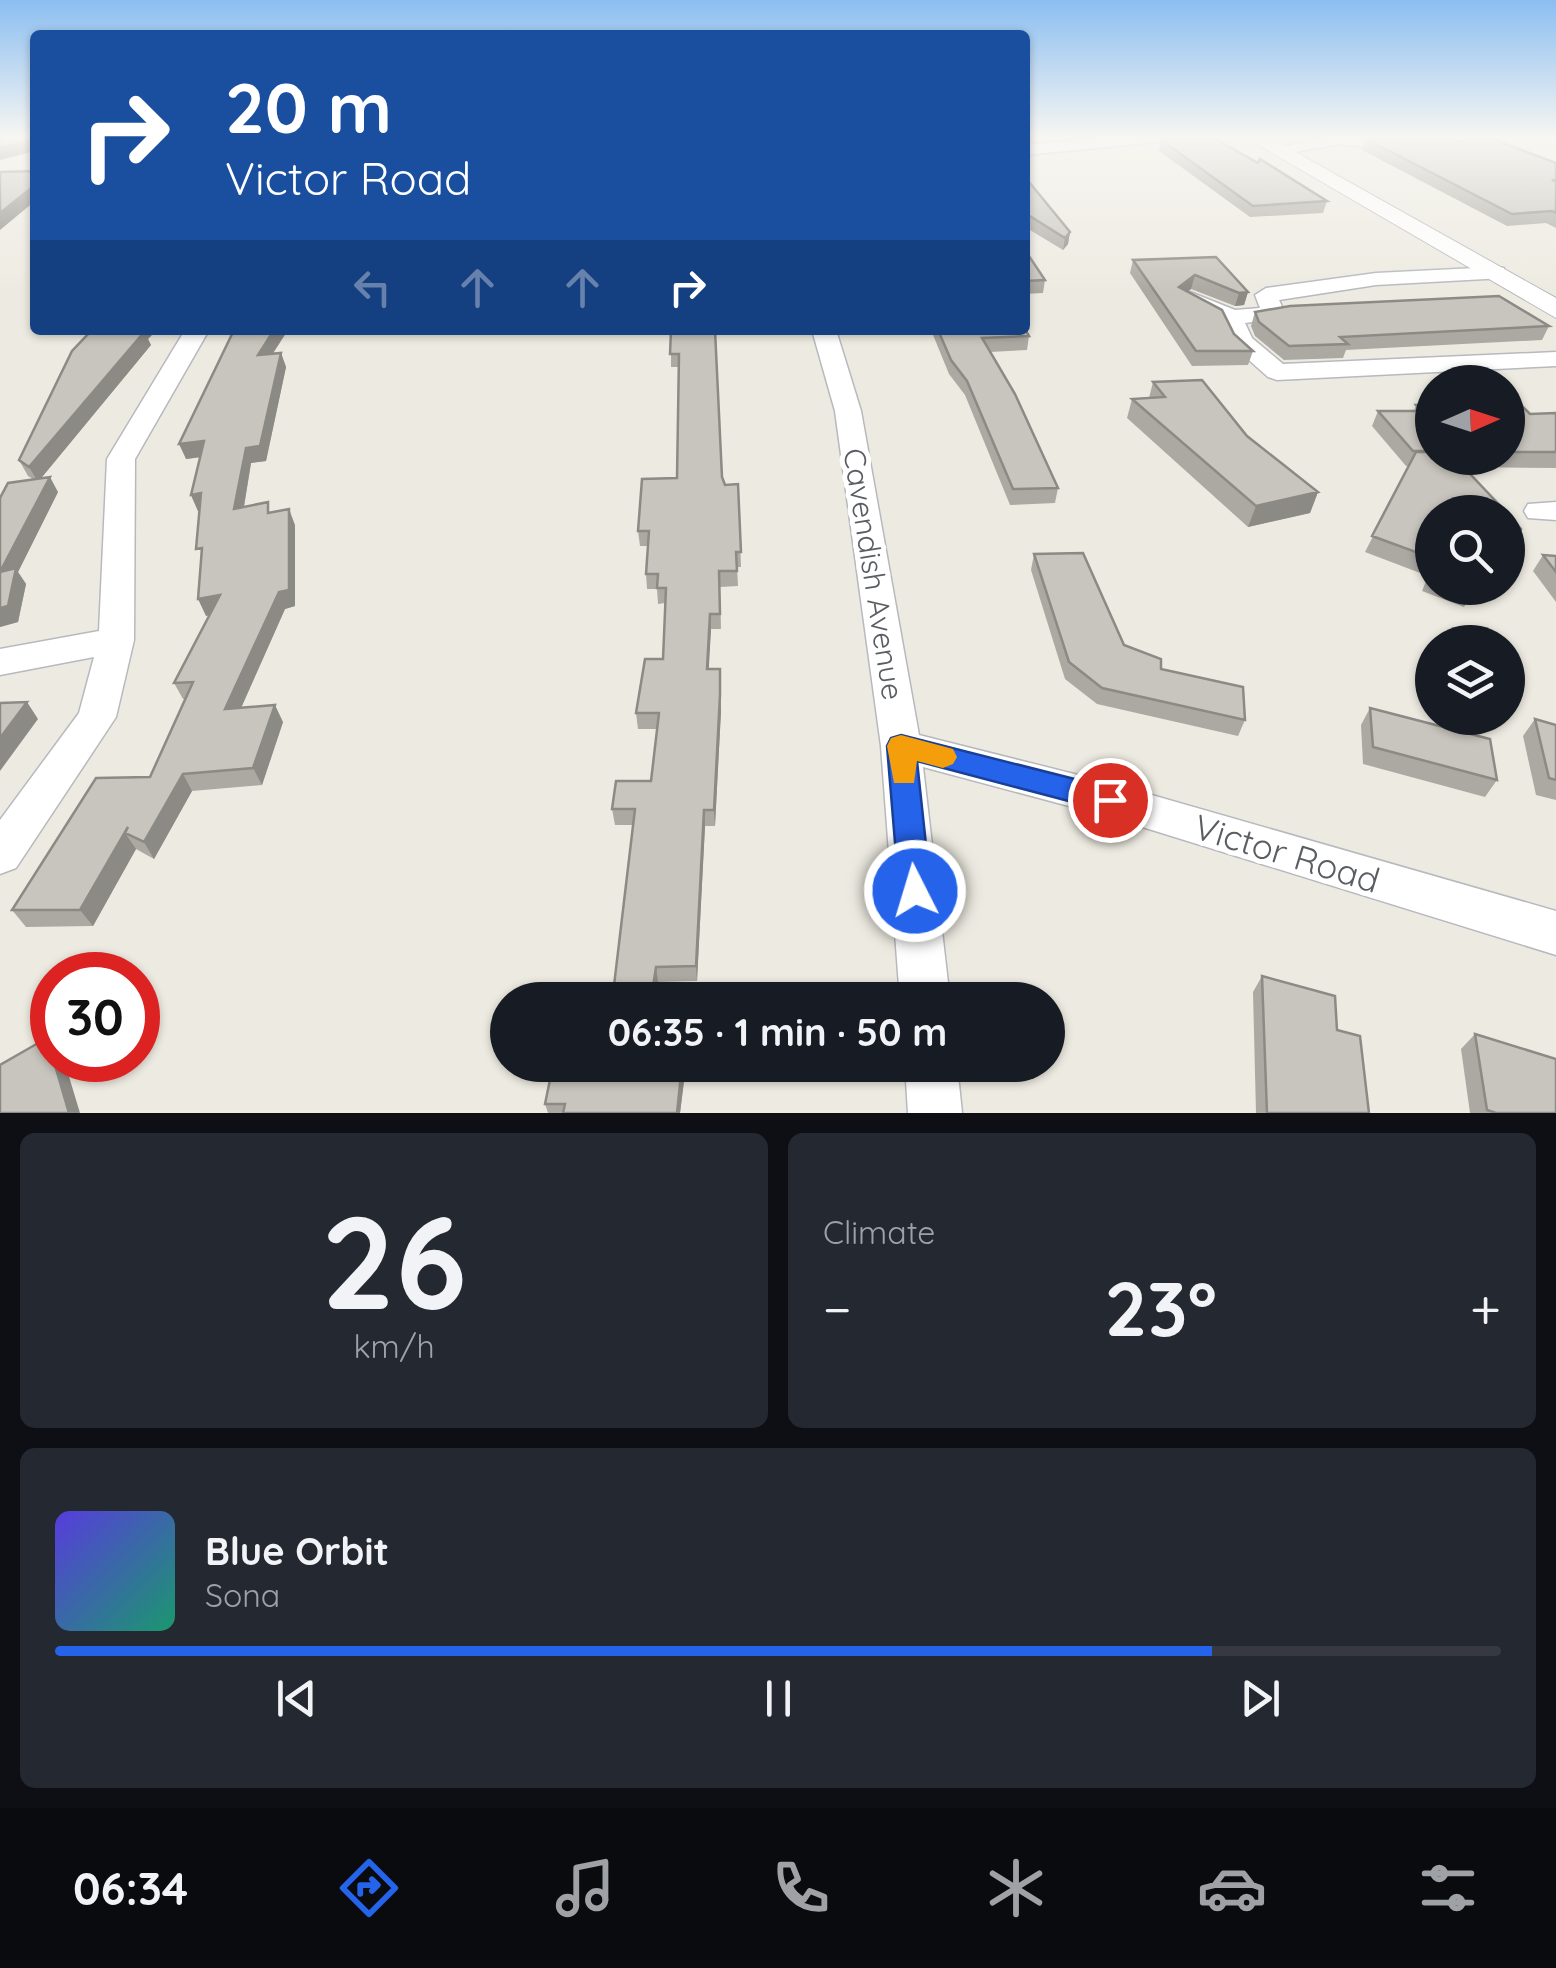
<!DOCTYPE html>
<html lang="en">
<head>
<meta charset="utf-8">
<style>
	:root { --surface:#171b24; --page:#242831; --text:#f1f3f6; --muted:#9ea1a6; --line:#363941; --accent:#2563eb }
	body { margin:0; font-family:Quicksand,sans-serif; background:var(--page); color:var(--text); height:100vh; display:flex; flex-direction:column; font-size:38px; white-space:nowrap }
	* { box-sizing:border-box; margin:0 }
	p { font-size:32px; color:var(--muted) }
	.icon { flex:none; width:55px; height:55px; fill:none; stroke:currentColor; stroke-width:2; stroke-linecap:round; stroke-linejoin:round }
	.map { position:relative; height:1113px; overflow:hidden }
	.panel { display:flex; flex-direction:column; gap:20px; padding:20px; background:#0d0f14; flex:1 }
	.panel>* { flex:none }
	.guide { position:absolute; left:30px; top:30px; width:1000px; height:305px; border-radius:10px; box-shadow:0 2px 8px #0004; background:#1a4fa0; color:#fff; overflow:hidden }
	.needle { width:65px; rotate:87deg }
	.fabs { position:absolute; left:1415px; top:365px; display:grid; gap:20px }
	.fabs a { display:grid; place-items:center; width:110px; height:110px; border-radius:50%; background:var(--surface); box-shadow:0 2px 8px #0004; font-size:50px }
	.speed { position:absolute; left:30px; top:952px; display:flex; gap:20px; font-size:50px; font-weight:700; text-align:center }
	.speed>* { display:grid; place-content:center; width:130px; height:130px; border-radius:50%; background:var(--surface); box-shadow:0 2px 8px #0004; line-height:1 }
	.speed .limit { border:15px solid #d22; background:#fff; color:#111 }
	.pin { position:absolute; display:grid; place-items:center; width:85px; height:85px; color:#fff; margin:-42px; border:5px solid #fff; border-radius:50%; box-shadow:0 2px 10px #0007 }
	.me { position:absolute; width:110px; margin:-55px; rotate:355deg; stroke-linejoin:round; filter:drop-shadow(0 0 8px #0008) }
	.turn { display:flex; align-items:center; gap:35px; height:210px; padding:0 30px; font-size:45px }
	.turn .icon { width:130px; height:130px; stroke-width:2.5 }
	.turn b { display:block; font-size:70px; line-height:85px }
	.lanes { display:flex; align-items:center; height:95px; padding:0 30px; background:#0003; justify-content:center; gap:50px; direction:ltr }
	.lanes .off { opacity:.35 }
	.big { font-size:75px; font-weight:700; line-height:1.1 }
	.panel .tile { flex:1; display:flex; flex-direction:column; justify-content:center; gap:15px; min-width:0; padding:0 35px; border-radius:15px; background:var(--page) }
	.panel .dial { align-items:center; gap:0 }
	.dial b { font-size:130px; line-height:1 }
	.song { display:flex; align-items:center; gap:30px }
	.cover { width:120px; height:120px; border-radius:15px; background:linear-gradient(135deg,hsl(250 70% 55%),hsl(160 70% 35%)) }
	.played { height:10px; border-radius:5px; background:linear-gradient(90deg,var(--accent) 80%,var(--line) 80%) }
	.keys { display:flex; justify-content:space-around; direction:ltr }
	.heat { display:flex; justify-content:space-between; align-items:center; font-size:55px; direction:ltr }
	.panel .tiles { flex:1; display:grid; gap:20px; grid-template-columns:1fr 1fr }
	.tile:last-child { grid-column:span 2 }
	.trip { position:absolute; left:490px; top:982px; width:575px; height:100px; border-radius:50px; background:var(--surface); box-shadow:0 2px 8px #0004; font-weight:700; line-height:100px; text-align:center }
	.dock { display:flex; height:160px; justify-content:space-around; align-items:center; background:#090b0e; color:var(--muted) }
	.dock .icon { width:70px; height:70px }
	.dock .selected { color:var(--accent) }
	.dock b { font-size:45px; color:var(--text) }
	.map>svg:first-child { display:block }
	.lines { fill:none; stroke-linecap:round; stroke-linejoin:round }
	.minor-casing { stroke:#b7b9be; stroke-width:3 }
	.tertiary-casing { stroke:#b7b9be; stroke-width:2 }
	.minor { fill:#fff; fill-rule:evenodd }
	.tertiary { fill:#fff; fill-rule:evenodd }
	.wall { fill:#aca9a3 }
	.shaded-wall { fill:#8c8a85 }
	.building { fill:#c8c5be; stroke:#8c8a85; stroke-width:2.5 }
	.route { fill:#2563eb; stroke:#184099; stroke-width:2.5 }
	.slow { fill:#f59e0b }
	.labels { text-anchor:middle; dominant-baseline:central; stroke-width:10; stroke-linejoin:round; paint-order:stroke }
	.street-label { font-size:30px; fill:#5a5d62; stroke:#fff }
	.near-street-label { font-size:35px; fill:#5a5d62; stroke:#fff }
</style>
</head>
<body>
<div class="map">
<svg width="1556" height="1113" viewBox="0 0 1556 1113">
	<rect width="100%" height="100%" fill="#edebe1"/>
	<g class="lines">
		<defs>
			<path id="minor" d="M 1121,136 L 1177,136 L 1169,141 L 1025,155 L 1025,145 Z
				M 1330,136 L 1372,137 L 1380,142 L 1372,147 L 1339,144 L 1279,155 L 1271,150 Z
				M 1496,267 L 1504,268 L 1504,278 L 1376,285 L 1279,300 L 1285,313 L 1282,318 L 1245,323 L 1252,338 L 1283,364 L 1556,352 L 1556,366 L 1277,380 L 1268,377 L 1233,346 L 1221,321 L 1179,299 L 1190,292 L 1235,310 L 1260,308 L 1255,295 L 1266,288 L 1376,273 Z
				M 185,330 L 209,330 L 135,459 L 134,640 L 116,717 L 16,868 L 0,874 L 0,820 L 79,713 L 94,657 L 0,675 L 0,649 L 99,631 L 107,459 Z
				M 812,330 L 836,330 L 861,411 L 919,735 L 1110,783 L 1556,911 L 1556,955 L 1110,817 L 923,767 L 950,1000 L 900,1000 L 881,746 L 835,411 Z
				M 1556,502 L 1556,520 L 1528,518 L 1524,511 L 1528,504 Z
				M 905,1065 L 957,1065 L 962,1113 L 908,1113 Z"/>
			<path id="tertiary" d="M 1243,136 L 1267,136 L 1556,298 L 1556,318 Z"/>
		</defs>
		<use href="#minor" class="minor-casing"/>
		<use href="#tertiary" class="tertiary-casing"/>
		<use href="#minor" class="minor"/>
		<use href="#tertiary" class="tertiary"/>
	</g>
	<path class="wall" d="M 1376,136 L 1446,136 L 1457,141 L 1556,163 L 1556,228 L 1546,223 L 1507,226 L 1362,150 L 1366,139 L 1379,139 Z
		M 1161,140 L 1327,201 L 1323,213 L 1250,217 L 1159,151 Z
		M 1025,177 L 1070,232 L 1068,244 L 1063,250 L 1025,227 Z
		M 1025,250 L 1045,280 L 1043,293 L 1025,294 Z
		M 1216,257 L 1248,292 L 1244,305 L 1235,306 L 1191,289 L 1187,292 L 1253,351 L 1248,365 L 1192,366 L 1130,273 L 1133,260 Z
		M 1255,312 L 1549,326 L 1542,340 L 1346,350 L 1343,358 L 1284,360 L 1255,336 L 1251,326 Z
		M 666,330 L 715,330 L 722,477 L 725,485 L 738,484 L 741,567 L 737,567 L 738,586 L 720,587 L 721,629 L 711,629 L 708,669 L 720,669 L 721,711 L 715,826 L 705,826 L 697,981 L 658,982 L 656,1000 L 566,1000 L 613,994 L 633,825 L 615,825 L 612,809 L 651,781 L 657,729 L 638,729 L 636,713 L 663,659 L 665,603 L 658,604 L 657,589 L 647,589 L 646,574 L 648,546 L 640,546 L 638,531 L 677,478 L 679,367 L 671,367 L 671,331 L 666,331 Z
		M 931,330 L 1025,330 L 1029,336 L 1027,350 L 990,352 L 1058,488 L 1055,503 L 1010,505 L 965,395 L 949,374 Z
		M 148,339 L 151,345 L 41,478 L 58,492 L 18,572 L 26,584 L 18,622 L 0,627 L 0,498 L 33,479 L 28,476 L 19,460 Z
		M 281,353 L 286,367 L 266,461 L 251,463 L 244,507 L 272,513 L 295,525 L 295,606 L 285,609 L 241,708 L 283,722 L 262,785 L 192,791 L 154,859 L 136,849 L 93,926 L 26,927 L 12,910 L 150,777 L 185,699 L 183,699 L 174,683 L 209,615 L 206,616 L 201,560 L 200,510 L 198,511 L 191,495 L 200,457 L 186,459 L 273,354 Z
		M 1153,382 L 1247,436 L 1318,492 L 1310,513 L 1248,527 L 1127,418 L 1132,399 L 1149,398 Z
		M 1508,404 L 1530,414 L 1556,413 L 1556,468 L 1463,467 L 1432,512 L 1432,588 L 1499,588 L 1493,597 L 1474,590 L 1464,607 L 1422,591 L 1428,576 L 1365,552 L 1409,466 L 1406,466 L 1372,426 L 1378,411 L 1414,411 L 1416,405 L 1432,405 L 1432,458 L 1508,458 Z
		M 1034,554 L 1124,645 L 1161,669 L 1245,720 L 1238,736 L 1097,704 L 1065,679 L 1031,570 Z
		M 1543,555 L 1556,556 L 1556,602 L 1533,571 Z
		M 1370,708 L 1497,780 L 1485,797 L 1363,764 L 1361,725 Z
		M 1535,719 L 1556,725 L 1556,800 L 1536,795 L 1523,736 Z
		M 1262,976 L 1337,1030 L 1369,1113 L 1256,1113 L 1253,992 Z
		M 1475,1034 L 1556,1113 L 1470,1113 L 1461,1049 Z
		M 686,1065 L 680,1113 L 548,1113 L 545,1104 Z"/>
	<path class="shaded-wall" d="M 35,139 L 35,151 L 0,160 L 0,148 Z
		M 35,185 L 35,201 L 0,230 L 0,213 Z
		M 1070,232 L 1068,244 L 1063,250 L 1065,238 Z
		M 1195,275 L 1191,289 L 1176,300 L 1179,287 Z
		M 1248,292 L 1244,305 L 1235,306 L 1239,293 Z
		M 138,330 L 157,330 L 148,339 L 151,345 L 38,482 L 29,467 Z
		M 274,330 L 288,330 L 263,369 L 258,355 Z
		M 281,353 L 286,367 L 266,461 L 251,463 L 241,524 L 234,509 L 246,448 Z
		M 204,441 L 210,456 L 186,459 L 179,444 Z
		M 50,477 L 58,492 L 18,572 L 26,584 L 18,622 L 0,627 L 0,572 Z
		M 1318,492 L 1310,513 L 1248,527 L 1256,506 Z
		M 201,493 L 208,509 L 198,511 L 191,495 Z
		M 289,509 L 295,525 L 295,606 L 285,609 L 233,726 L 225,709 Z
		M 220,595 L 227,611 L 206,616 L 198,599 Z
		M 710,614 L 711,629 L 708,684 L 707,669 Z
		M 720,695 L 721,711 L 715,826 L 714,810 Z
		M 27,702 L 38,719 L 0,771 L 0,738 Z
		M 275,705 L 283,722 L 262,785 L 253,768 Z
		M 183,774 L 192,791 L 154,859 L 144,842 Z
		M 704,810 L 705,826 L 697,981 L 696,966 Z
		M 128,827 L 125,833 L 136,849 L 93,926 L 80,910 Z
		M 656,967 L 658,982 L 656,1000 L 651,1000 Z
		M 54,1060 L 64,1060 L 80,1113 L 69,1113 Z
		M 682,1065 L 686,1065 L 680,1113 L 677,1113 Z"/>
	<path class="building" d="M 0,136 L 35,136 L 35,139 L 0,148 Z
		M 1383,136 L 1446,136 L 1457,141 L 1487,137 L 1556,163 L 1556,180 L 1552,180 L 1556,182 L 1556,213 L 1552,211 L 1512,214 L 1366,139 L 1378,139 Z
		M 1212,137 L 1258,163 L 1260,159 L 1327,201 L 1253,206 L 1161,140 Z
		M 35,171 L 35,185 L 0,213 L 0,172 Z
		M 1025,177 L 1070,232 L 1065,238 L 1025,213 Z
		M 1025,250 L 1045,280 L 1025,281 Z
		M 1216,257 L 1248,292 L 1239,293 L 1195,275 L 1179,287 L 1222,310 L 1234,334 L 1253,351 L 1196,351 L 1133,260 Z
		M 1499,296 L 1549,326 L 1340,337 L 1348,344 L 1289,346 L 1259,322 L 1255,312 L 1290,306 Z
		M 1025,329 L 1029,336 L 982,338 L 1015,394 L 1058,488 L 1013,489 L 967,381 L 951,360 L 938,330 L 1025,330 Z
		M 92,330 L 145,331 L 29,467 L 19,460 L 72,351 Z
		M 234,330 L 274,330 L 258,355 L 281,353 L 260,446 L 246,448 L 234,509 L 268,502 L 268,513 L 289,509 L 289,590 L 279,592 L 225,709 L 275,705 L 253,768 L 183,774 L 144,842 L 125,833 L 128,827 L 80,910 L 12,910 L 96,778 L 150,777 L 193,682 L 174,683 L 220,595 L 198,599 L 202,548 L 196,549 L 201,493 L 191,495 L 204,441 L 179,444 Z
		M 671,330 L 715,330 L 722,477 L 725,485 L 738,484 L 741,552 L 736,552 L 737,571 L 719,571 L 720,614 L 710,614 L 707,669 L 720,669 L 720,695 L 714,810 L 704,810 L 696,966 L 656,967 L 651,1000 L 566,1000 L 568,992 L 613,994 L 635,809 L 612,809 L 616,781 L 651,781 L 659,713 L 636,713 L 645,659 L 663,659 L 666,588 L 657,588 L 658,574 L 646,574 L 649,531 L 638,531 L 642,479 L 677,478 L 679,354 L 670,354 Z
		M 1202,380 L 1247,436 L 1318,492 L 1256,506 L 1132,399 L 1165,397 L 1153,382 Z
		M 1508,404 L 1520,404 L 1530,414 L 1556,413 L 1556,452 L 1508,452 Z
		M 1416,405 L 1432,405 L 1432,451 L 1413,451 L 1378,411 L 1421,411 Z
		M 1416,452 L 1432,452 L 1432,458 L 1455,458 L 1506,512 L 1432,512 L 1432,558 L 1372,536 Z
		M 50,477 L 0,572 L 16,568 L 8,606 L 0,608 L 0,498 L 8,483 Z
		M 1508,514 L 1521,529 L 1508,567 Z
		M 1083,553 L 1124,645 L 1161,659 L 1161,669 L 1243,687 L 1245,720 L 1102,688 L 1069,662 L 1034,554 Z
		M 1543,555 L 1556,556 L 1556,572 Z
		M 27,702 L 0,738 L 0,703 Z
		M 1370,708 L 1490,739 L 1497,780 L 1373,747 Z
		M 1535,719 L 1556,725 L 1556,780 L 1549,778 Z
		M 1262,976 L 1335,996 L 1337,1030 L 1360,1036 L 1369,1113 L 1267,1113 Z
		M 1475,1034 L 1556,1059 L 1556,1113 L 1496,1113 L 1487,1110 Z
		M 47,1038 L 69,1113 L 0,1113 L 0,1065 Z
		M 553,1065 L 682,1065 L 677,1113 L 563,1113 L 565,1104 L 545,1104 Z"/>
	<linearGradient id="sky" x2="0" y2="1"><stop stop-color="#8bbef1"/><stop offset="0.47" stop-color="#f7f6f2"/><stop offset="1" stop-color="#f7f6f2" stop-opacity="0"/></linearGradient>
	<rect width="1556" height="292" fill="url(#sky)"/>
	<path class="route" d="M 901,735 L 1110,788 L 1120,791 L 1124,800 L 1120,808 L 1110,812 L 917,761 L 931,891 L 926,901 L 915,905 L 903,901 L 899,891 L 887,746 L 891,738 Z"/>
	<path class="slow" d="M 901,735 L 953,749 L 957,757 L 953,764 L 943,768 L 917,761 L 914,783 L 894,783 L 887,746 L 891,738 Z"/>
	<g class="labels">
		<g class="street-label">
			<text transform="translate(874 574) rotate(81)">Cavendish Avenue</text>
		</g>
		<g class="near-street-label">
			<text transform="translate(1287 853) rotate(17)">Victor Road</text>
		</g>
	</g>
</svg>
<div class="fabs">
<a><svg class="needle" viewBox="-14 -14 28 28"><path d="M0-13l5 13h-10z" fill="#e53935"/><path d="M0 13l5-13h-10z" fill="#9ea1a6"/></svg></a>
<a><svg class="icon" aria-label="search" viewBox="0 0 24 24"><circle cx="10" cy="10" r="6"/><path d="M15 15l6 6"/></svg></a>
<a><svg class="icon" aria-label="layers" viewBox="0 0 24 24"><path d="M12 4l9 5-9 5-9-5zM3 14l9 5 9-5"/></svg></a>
</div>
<div class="speed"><div class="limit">30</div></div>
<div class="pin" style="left:1110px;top:800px;background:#d93025"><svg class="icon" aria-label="arrive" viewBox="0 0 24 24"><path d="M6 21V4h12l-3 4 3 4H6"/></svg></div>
<svg class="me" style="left:915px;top:891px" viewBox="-20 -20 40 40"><circle r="17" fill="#2563eb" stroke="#fff" stroke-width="3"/><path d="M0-11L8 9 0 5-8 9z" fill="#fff"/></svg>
<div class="trip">06:35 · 1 min · 50 m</div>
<div class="guide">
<div class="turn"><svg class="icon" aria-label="right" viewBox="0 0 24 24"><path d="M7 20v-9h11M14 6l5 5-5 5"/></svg><div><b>20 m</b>Victor Road</div></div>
<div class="lanes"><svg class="icon off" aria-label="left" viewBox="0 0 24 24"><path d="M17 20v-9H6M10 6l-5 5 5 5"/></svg><svg class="icon off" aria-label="ahead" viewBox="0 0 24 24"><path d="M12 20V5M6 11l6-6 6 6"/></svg><svg class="icon off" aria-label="ahead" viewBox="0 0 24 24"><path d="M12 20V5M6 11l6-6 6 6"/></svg><svg class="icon" aria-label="right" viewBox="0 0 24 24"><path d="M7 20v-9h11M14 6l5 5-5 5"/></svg></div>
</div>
</div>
<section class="panel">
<div class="tiles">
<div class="tile dial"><b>26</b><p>km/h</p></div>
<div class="tile"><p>Climate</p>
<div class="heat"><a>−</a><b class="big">23°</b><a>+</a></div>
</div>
<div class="tile">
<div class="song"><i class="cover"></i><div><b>Blue Orbit</b><p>Sona</p></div></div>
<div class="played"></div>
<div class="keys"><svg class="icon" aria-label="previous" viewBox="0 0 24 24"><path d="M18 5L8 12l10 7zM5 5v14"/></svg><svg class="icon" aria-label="pause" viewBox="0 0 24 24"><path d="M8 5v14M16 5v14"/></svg><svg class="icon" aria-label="next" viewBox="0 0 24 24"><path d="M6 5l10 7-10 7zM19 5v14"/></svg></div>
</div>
</div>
</section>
<nav class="dock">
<b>06:34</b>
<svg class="icon selected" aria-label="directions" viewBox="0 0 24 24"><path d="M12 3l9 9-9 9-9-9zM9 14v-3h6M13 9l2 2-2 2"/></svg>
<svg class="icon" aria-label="music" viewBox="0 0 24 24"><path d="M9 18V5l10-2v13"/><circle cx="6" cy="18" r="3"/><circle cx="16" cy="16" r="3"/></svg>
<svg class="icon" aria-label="phone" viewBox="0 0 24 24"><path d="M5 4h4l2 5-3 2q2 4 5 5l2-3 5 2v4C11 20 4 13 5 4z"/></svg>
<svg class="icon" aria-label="climate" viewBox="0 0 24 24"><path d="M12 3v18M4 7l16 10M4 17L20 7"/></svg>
<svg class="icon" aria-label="car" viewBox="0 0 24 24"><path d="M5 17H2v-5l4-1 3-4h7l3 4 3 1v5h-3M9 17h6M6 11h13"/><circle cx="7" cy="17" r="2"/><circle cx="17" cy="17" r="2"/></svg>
<svg class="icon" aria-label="filters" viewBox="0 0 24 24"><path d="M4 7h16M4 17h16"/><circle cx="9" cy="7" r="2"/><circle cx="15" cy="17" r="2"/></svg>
</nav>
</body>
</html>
